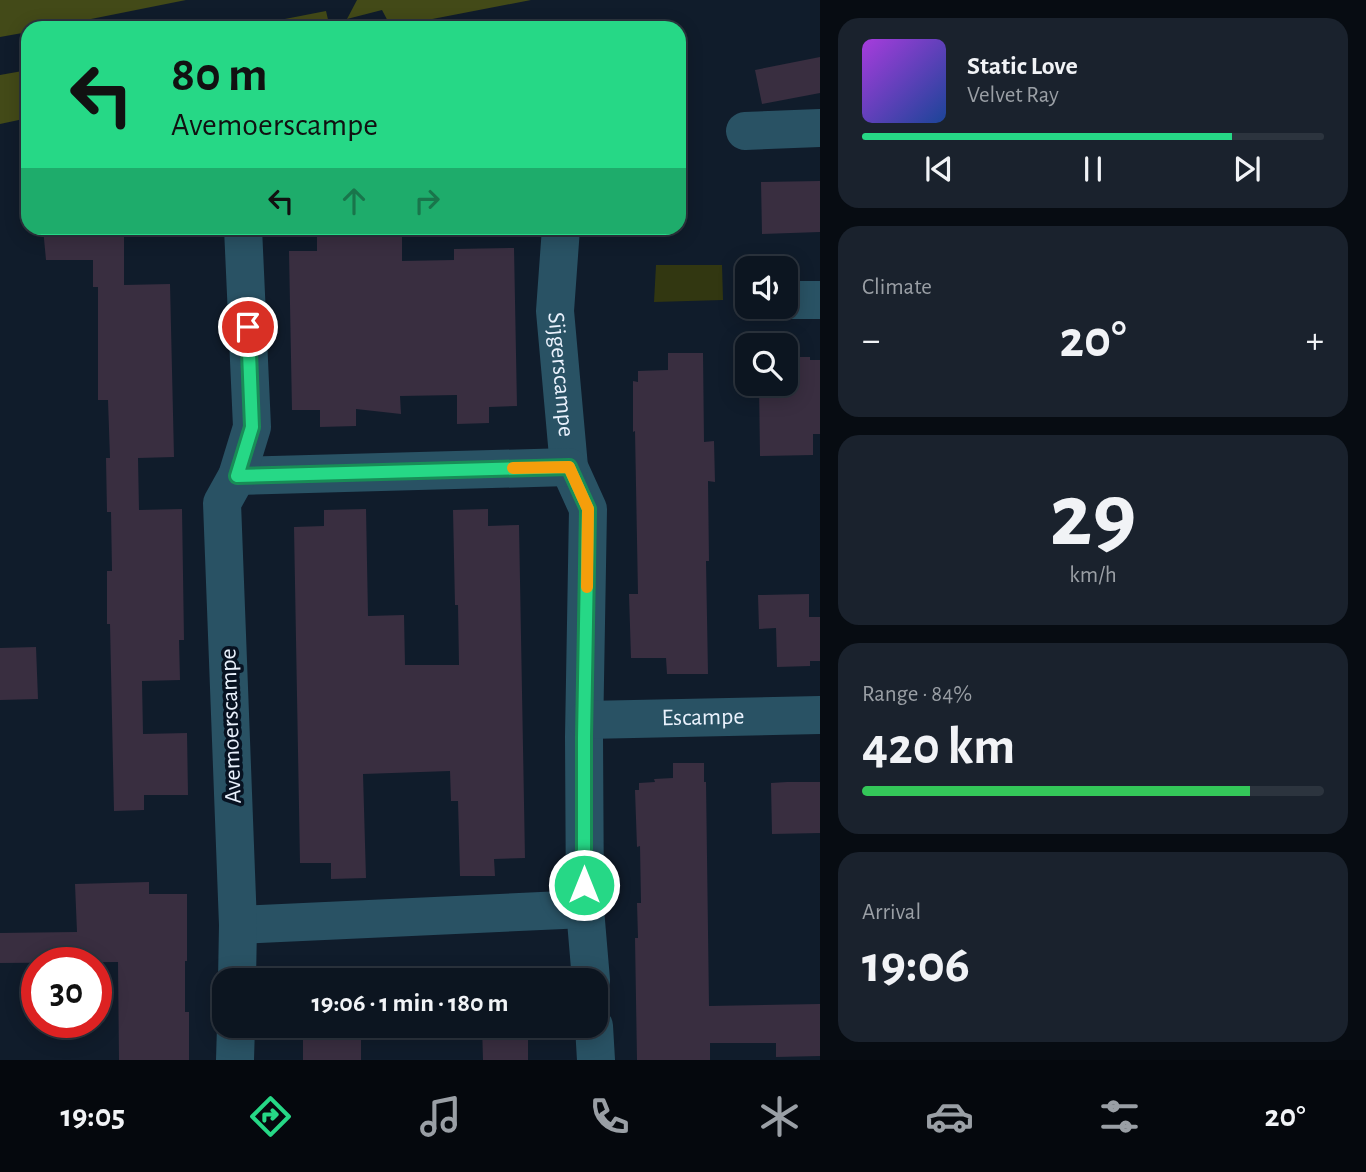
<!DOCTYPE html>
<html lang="en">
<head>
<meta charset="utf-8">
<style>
	:root { --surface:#0c1520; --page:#1a222d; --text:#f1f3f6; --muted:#9a9fa5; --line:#2c343e; --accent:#26d886 }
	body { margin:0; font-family:"Alegreya Sans",sans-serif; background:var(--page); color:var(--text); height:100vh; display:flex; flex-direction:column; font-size:26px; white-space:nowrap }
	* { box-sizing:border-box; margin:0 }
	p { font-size:23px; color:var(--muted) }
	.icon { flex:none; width:38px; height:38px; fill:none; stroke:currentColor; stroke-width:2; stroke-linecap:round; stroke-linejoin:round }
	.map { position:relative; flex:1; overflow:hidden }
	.side { display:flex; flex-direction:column; gap:18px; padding:18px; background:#070c12; width:546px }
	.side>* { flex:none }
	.banner { position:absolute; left:21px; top:21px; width:665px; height:214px; border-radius:21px; box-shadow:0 4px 18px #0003,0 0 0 2px var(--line); background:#26d886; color:#111; overflow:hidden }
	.fabs { position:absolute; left:735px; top:256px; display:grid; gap:14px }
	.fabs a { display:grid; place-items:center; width:63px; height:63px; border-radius:14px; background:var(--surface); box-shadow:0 4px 18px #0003,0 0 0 2px var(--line); font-size:35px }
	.speed { position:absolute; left:21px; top:947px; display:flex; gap:14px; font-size:35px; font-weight:700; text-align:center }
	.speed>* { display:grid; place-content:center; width:91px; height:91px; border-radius:50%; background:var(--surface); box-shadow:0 4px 18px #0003,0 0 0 2px var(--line); line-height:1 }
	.speed .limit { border:10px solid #d22; background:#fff; color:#111 }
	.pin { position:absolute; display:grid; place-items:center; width:60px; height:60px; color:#fff; margin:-30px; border:4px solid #fff; border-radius:50%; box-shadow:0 2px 7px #0007 }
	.me { position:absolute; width:77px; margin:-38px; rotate:0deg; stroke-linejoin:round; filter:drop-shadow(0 0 5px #0008) }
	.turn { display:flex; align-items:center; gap:24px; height:147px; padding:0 35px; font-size:32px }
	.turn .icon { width:91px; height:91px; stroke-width:2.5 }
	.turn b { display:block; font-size:49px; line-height:60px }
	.lanes { display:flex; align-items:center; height:66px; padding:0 35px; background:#0003; justify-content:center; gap:35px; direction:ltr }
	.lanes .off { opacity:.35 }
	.big { font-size:52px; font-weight:700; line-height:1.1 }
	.side .card { flex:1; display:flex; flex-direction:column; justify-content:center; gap:10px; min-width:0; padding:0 24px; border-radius:21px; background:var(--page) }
	.side .dial { align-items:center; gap:0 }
	.dial b { font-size:91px; line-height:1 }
	.song { display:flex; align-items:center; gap:21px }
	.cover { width:84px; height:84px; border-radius:10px; background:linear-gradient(135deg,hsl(280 70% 55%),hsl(220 70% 35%)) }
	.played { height:7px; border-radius:4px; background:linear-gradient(90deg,var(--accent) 80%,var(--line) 80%) }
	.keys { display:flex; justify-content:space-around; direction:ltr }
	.heat { display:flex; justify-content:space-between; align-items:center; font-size:38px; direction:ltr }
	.charge { height:10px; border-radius:5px; background:linear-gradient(90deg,#34c759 84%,var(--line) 0) }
	.trip { position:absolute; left:212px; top:968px; width:396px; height:70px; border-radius:21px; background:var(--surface); box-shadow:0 4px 18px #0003,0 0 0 2px var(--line); font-weight:700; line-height:70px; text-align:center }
	.tabs { display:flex; height:112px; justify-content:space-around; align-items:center; background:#05080d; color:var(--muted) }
	.tabs .icon { width:49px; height:49px }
	.tabs .current { color:var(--accent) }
	.tabs b { font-size:32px; color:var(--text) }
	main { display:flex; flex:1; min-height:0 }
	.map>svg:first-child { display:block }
	.green { fill:#323711 }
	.forest { fill:#434a18 }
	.building { fill:#392e40 }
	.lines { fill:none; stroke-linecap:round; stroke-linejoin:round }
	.minor { stroke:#295264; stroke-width:38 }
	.route-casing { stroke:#198c57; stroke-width:18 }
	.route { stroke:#26d886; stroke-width:12 }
	.slow { stroke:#f59e0b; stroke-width:12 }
	.labels { text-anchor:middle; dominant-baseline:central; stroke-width:7; stroke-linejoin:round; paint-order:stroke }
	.street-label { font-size:24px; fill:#e9f1fc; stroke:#071221 }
</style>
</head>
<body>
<main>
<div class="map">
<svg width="820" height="1060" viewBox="0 0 820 1060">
	<rect width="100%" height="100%" fill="#101c2b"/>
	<path class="green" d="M 656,265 L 722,265 L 723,300 L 654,302 Z"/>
	<path class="forest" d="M 0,0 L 186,0 L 46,28 L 28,28 L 28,32 L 0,37 Z
		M 357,0 L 531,0 L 391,27 L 382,10 L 347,19 Z
		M 326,11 L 330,28 L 239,28 Z
		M 28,70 L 28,118 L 0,124 L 0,75 Z"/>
	<path class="building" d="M 820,57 L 820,93 L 762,104 L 755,70 Z
		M 820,181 L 820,232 L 762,234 L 761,182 Z
		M 43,228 L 124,228 L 124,285 L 170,284 L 174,457 L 138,458 L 139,510 L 182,509 L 184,640 L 179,640 L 180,680 L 142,681 L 143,734 L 187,733 L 188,795 L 144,795 L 144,810 L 114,811 L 110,624 L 107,624 L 107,571 L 112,571 L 111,512 L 107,512 L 106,458 L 110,458 L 108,400 L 98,400 L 98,287 L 93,287 L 93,260 L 46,260 Z
		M 358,228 L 402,228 L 402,261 L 454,260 L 454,249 L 514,248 L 517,406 L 489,407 L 489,423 L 457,424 L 457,395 L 400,396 L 401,414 L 356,409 L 356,426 L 320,427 L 320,410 L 292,410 L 289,251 L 317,251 L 317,235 L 358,234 Z
		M 668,353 L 703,353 L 704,442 L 714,441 L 715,482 L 708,481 L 709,561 L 706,561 L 708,674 L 667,674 L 666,658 L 631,658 L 629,594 L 638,594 L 635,431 L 633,432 L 633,381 L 638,382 L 638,371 L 668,370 Z
		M 786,357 L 810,357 L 810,360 L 820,360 L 820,434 L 813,434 L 813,455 L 760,456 L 759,383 L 786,383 Z
		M 366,509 L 368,616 L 404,615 L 405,665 L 459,665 L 458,605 L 455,605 L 453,510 L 488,509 L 488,526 L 519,525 L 525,858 L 494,859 L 495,876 L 460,876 L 458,801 L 451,801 L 450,771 L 363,774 L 366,878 L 331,879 L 331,863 L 300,863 L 294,527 L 324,526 L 324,510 Z
		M 809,594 L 809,617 L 820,617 L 820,661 L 810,661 L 810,666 L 777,667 L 776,628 L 759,629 L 758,595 Z
		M 36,647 L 38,699 L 0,700 L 0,648 Z
		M 673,763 L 704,763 L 704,782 L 706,782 L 709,1006 L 820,1004 L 820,1056 L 776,1057 L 776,1043 L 710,1043 L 710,1060 L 637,1060 L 635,938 L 638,938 L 637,903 L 641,903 L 640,846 L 637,847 L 635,790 L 639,790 L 639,783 L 655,782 L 654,779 L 673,778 Z
		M 787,782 L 820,782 L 820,833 L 772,834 L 771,783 Z
		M 149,882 L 149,894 L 187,894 L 187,961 L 185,961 L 185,1012 L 189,1012 L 189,1060 L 119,1060 L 118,962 L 0,963 L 0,933 L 77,932 L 75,884 Z
		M 303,1026 L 361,1026 L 361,1060 L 303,1060 Z
		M 482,1026 L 528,1026 L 528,1060 L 483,1060 Z"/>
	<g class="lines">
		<g class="minor">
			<path d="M 745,131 L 820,128"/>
			<path id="s1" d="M 561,228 L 555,311 L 569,467 L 588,509 L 584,737 L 585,909 L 591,980"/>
			<path d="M 786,300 L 820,300"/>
			<path d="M 237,476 L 569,467"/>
			<path id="s2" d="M 586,720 L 820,715"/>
			<path d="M 238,925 L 585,909"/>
			<path d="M 237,980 L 238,925 L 222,503 L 237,476 L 252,427 L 243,228"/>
			<path d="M 594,1026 L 596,1060"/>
			<path d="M 235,1060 L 236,1026"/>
		</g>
	</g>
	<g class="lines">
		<defs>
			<path id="route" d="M 248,327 L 252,427 L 237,476 L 569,467 L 588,509 L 584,737 L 584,885"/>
		</defs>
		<use href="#route" class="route-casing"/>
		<use href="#route" class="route"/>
		<path class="slow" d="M 513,468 L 569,467 L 588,509 L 587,587"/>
	</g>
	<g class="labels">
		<g class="street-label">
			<text stroke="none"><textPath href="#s1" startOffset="147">Sijgerscampe</textPath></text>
			<text stroke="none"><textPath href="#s2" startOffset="117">Escampe</textPath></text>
			<text transform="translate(231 726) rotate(-92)">Avemoerscampe</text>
		</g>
	</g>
</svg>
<div class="fabs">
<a><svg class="icon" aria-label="sound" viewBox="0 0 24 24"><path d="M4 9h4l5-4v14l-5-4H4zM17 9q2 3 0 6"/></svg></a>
<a><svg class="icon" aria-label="search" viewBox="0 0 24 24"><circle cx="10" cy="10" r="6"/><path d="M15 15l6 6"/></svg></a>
</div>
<div class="speed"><div class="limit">30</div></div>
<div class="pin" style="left:248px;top:327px;background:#d93025"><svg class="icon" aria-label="arrive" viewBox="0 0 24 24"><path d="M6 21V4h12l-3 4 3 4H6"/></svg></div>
<svg class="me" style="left:584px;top:885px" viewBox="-20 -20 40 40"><circle r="17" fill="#26d886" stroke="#fff" stroke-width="3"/><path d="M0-11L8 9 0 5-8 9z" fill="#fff"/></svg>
<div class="trip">19:06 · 1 min · 180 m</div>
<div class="banner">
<div class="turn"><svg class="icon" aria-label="left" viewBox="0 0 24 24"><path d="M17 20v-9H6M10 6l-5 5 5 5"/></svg><div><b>80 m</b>Avemoerscampe</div></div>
<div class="lanes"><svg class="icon" aria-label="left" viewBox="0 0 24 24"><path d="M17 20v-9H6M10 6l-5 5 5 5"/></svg><svg class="icon off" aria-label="ahead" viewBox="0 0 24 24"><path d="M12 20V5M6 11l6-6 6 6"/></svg><svg class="icon off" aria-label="right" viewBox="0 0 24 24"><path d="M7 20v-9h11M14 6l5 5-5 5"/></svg></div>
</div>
</div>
<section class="side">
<div class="card">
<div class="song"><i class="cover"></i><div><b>Static Love</b><p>Velvet Ray</p></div></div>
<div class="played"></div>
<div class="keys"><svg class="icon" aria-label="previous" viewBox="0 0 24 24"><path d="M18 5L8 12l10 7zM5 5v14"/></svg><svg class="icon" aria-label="pause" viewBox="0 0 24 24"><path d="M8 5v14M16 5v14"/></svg><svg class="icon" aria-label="next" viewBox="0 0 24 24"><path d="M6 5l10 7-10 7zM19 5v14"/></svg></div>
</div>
<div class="card"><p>Climate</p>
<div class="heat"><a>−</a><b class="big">20°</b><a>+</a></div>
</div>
<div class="card dial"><b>29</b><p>km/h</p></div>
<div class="card"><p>Range · 84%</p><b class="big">420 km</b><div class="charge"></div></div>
<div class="card"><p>Arrival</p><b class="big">19:06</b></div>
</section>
</main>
<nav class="tabs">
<b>19:05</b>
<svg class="icon current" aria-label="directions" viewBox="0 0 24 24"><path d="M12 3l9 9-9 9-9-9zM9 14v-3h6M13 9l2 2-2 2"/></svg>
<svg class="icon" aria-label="music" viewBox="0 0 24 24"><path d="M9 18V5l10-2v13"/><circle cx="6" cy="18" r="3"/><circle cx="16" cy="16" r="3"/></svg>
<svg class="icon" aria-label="phone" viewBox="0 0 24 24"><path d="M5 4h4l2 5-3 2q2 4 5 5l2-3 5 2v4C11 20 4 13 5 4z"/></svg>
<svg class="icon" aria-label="climate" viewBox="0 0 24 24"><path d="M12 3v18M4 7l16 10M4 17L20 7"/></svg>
<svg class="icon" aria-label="car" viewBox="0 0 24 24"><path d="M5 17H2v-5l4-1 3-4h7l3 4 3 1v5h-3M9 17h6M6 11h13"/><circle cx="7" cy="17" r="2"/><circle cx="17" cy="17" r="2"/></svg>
<svg class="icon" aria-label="filters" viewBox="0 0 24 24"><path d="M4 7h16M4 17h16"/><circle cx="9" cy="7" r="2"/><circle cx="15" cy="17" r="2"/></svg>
<b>20°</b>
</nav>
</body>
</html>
